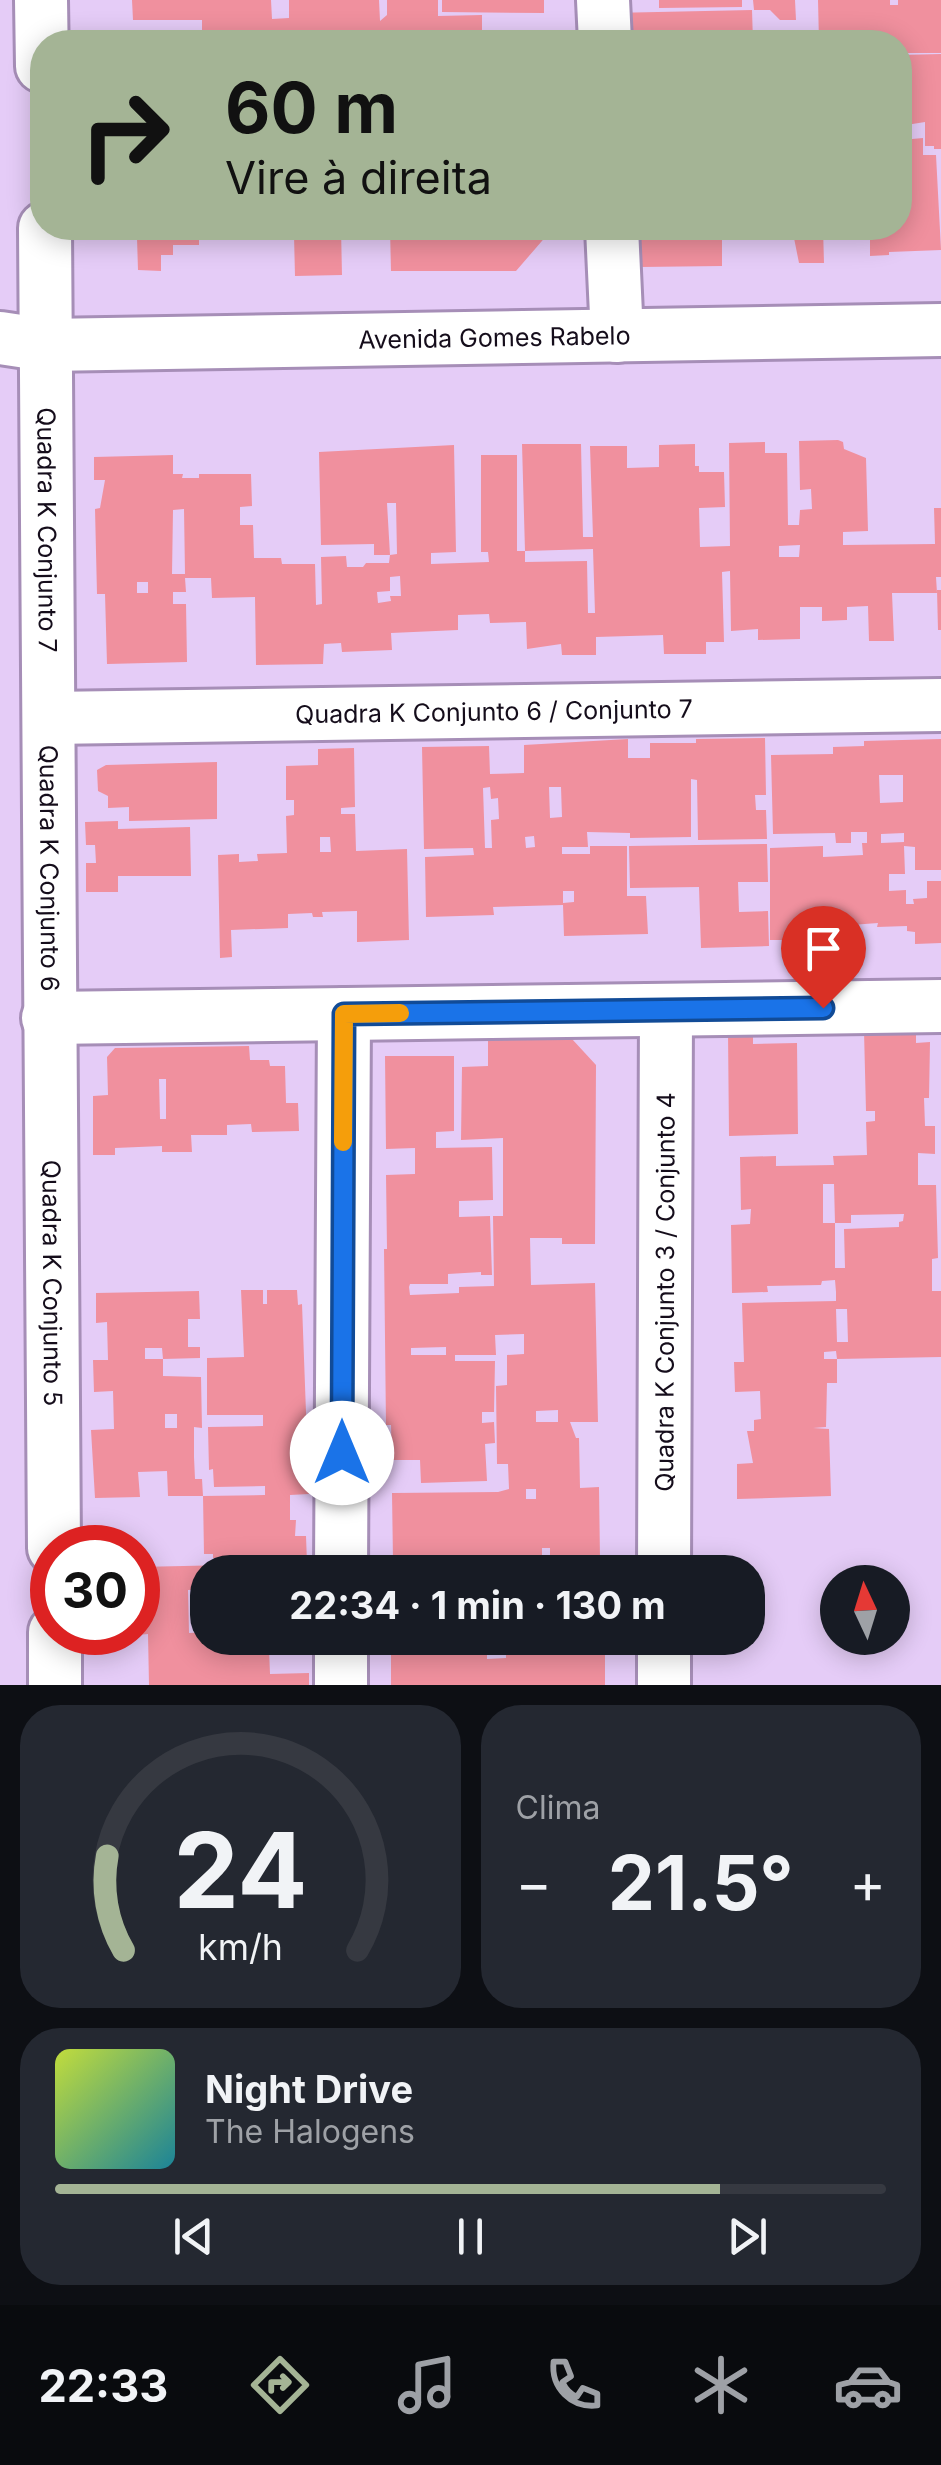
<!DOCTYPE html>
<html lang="pt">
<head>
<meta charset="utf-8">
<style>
	:root { --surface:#171b24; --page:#242831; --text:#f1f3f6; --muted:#9ea1a6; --line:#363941; --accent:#a4b495 }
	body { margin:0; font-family:Inter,sans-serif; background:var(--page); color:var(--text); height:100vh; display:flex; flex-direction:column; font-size:38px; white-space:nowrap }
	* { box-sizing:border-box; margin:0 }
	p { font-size:32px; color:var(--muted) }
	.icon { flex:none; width:55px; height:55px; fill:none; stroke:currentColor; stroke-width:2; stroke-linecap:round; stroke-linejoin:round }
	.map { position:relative; height:1685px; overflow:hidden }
	.sheet { display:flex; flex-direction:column; gap:20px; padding:20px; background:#0d0f14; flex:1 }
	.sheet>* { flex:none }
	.banner { position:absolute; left:30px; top:30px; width:882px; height:210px; border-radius:40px; box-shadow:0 5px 25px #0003; background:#a4b495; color:#111; overflow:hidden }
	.needle { width:65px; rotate:356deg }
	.fabs { position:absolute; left:820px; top:1565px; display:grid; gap:20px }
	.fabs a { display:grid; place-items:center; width:90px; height:90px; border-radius:50%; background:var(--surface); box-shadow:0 5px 25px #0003; font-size:50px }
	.speed { position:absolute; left:30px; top:1525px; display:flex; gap:20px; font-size:50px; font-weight:700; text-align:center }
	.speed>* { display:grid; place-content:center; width:130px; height:130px; border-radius:50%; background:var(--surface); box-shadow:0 5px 25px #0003; line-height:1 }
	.speed .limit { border:15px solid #d22; background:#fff; color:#111 }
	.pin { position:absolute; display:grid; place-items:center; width:85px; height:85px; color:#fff; margin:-102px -42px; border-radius:50% 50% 50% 0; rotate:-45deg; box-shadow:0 0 10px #0007 }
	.pin .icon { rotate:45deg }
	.me { position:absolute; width:110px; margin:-55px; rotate:0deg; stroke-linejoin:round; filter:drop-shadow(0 0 8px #0008) }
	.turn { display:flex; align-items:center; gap:35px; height:210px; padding:0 30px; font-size:45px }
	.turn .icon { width:130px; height:130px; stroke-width:2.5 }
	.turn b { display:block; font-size:70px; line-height:85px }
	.big { font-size:75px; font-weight:700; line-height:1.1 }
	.sheet .card { flex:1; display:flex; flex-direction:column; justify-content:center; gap:15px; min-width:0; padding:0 35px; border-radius:40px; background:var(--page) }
	.sheet .dial { align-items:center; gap:0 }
	.dial svg { height:260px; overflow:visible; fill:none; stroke:var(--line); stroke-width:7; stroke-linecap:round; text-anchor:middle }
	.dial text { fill:var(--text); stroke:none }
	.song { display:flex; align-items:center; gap:30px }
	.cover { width:120px; height:120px; border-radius:15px; background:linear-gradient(135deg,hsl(70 70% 55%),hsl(190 70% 35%)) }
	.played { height:10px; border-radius:5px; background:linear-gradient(90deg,var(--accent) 80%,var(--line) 80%) }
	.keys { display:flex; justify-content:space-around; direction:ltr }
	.heat { display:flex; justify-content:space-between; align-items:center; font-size:55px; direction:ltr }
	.sheet .tiles { flex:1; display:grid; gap:20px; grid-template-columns:1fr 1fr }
	.card:last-child { grid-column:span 2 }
	.trip { position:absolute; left:190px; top:1555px; width:575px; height:100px; border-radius:40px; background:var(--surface); box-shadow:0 5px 25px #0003; font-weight:700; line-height:100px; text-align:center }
	.dock { display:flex; height:160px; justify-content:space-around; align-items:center; background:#090b0e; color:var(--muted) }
	.dock .icon { width:70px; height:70px }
	.dock .on { color:var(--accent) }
	.dock b { font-size:45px; color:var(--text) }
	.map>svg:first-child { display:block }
	.building { fill:#f0909e; fill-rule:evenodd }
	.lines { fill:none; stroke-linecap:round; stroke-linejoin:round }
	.street-casing { stroke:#a68eb7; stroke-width:58 }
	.street { stroke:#fff; stroke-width:52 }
	.route-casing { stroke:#114b97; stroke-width:25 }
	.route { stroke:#1a73e8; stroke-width:18 }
	.slow { stroke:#f59e0b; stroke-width:18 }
	.labels { text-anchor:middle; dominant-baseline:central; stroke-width:8; stroke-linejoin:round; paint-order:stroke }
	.street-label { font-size:25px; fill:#150d1b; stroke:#fbf6ff }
</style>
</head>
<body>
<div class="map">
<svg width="941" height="1685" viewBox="0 0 941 1685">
	<rect width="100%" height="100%" fill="#e5ccf7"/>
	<path class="building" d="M 132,0 L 271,0 L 272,19 L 289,18 L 289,0 L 379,0 L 380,21 L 387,15 L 387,0 L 438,0 L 438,16 L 482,15 L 482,36 L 454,36 L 454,42 L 338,42 L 338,35 L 308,35 L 316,42 L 202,42 L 202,20 L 133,20 Z
		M 442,0 L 544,0 L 544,13 L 442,12 Z
		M 659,0 L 742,0 L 742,7 L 659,8 Z
		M 753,0 L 795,0 L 796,20 L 780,20 L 770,10 L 754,10 Z
		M 818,0 L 890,0 L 890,5 L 898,5 L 898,0 L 941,0 L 941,53 L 900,53 L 900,42 L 819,42 Z
		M 752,10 L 753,42 L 612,42 L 611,13 Z
		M 941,54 L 941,149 L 934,149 L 934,146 L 925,146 L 925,122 L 900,126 L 900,55 Z
		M 911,131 L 912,139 L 923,138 L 923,155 L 936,155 L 941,250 L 889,252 L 889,255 L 870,256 L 870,228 L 900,228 L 900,132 Z
		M 144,228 L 199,228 L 199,245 L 173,245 L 173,255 L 161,255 L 161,271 L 138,270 L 137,238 L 144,238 Z
		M 243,228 L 341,228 L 342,275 L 295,276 L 294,235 L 243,237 Z
		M 390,228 L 548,228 L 548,234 L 516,271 L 391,271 Z
		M 611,228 L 722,228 L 722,266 L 641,267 L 612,243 Z
		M 792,228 L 823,228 L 824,263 L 799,263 Z
		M 838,440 L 843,442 L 844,449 L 866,458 L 868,531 L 843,532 L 843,545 L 935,544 L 934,508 L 941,508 L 941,577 L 936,577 L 937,593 L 892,593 L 894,641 L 869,641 L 868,606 L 847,607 L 847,620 L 822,621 L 822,607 L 800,607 L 800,639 L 758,640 L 758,629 L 731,631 L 730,571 L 722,572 L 724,642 L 706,642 L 706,654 L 664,654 L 663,635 L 596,637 L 596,655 L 562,655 L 561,644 L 527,649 L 526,622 L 490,623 L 489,614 L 458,615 L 458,630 L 391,633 L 392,650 L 342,652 L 341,643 L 324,644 L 323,664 L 256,665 L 255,597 L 212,598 L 211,578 L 185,578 L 186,592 L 173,592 L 173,604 L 186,604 L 187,662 L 107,664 L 105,594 L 97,594 L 95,509 L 100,508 L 105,480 L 94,480 L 94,457 L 173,455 L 173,474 L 183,474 L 182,478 L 199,478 L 199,474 L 251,474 L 252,506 L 240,507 L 240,525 L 253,525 L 254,558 L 281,558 L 282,564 L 315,564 L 316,605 L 322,604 L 321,557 L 346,556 L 347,567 L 363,567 L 366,563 L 389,563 L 390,555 L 397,554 L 396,503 L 387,503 L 390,555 L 374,555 L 374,544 L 321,545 L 319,452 L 454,445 L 456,552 L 431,553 L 431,564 L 489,562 L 488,552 L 481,552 L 481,455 L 517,455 L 517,551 L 525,551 L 525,562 L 587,561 L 588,613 L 595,613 L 593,549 L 525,551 L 522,444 L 581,444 L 583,537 L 593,537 L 590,446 L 627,446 L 627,468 L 659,467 L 659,445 L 695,444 L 695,466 L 699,466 L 699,472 L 724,472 L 725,507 L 699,508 L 700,547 L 730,546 L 729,443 L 765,442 L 765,453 L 787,453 L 788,525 L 799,525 L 800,510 L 812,509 L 811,489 L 800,490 L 799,441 ZM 184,509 L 185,574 L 172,574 L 173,510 ZM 800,545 L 799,557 L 779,557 L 779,546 ZM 400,576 L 401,596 L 390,596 L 391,601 L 378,603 L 377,592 L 390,591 L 390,577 ZM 137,582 L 148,582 L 148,593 L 137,593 Z
		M 937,590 L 941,590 L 941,630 L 938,630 Z
		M 765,738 L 766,795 L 755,795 L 756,810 L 766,810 L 767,839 L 698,840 L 697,780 L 691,779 L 691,837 L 630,838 L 630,833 L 587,832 L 588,847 L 562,847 L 562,854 L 590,854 L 590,846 L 627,846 L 627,896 L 646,896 L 648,934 L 564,936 L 563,905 L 493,907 L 494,915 L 426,917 L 425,857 L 474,855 L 473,848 L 424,849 L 422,747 L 489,746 L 490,774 L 524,773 L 524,745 L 628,739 L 628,758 L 650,758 L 650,743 L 696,743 L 696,739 ZM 490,787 L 491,799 L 498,798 L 499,819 L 491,820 L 492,848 L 485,848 L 483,788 ZM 549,787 L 561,787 L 562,817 L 550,818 ZM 534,836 L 535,847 L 526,848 L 525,837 ZM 563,891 L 574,891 L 574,902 L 563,903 Z
		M 941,739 L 941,870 L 915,870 L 915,847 L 904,846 L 905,874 L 889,874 L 889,891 L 906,890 L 906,904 L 914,904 L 913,899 L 927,898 L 927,881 L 941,881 L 941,943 L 915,944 L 915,932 L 907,931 L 907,926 L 877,927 L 878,923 L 838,926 L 838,950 L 788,950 L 787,940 L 770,940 L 770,848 L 823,846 L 823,857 L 863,855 L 862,843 L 867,843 L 867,832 L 851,832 L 851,843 L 836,843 L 835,833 L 773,834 L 771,755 L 833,754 L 833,747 L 864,746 L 864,741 ZM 879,775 L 903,775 L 903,802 L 880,803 ZM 904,833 L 904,842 L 881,843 L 881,834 Z
		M 354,748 L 355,807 L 341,808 L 341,814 L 355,814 L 356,851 L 407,849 L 409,940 L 357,942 L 357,911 L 322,912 L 323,917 L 313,917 L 312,913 L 288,914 L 288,928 L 231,930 L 232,957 L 220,958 L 218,855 L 239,854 L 239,862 L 258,861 L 257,854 L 287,853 L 286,816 L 294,815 L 294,800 L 286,800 L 286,766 L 318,765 L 318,749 ZM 320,837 L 330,837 L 331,852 L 320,852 Z
		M 217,762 L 217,819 L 129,821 L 129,807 L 108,808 L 108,796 L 98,791 L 97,770 L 106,765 Z
		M 118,821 L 118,829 L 190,827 L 191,876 L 118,876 L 118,892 L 86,892 L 86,863 L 96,863 L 95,845 L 86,845 L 85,822 Z
		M 767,844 L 768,882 L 738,882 L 739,912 L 768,911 L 769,946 L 701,948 L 699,887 L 630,888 L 629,846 Z
		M 916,1030 L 916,1043 L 930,1042 L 929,1098 L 924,1098 L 925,1126 L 935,1126 L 935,1154 L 918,1153 L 918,1185 L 936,1185 L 938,1258 L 932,1259 L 932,1291 L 941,1291 L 941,1357 L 837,1359 L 836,1351 L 824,1352 L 824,1359 L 837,1359 L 837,1383 L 827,1383 L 826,1427 L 813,1428 L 829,1429 L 831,1496 L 737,1499 L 737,1464 L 753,1463 L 747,1431 L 754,1431 L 754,1420 L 761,1419 L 760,1391 L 735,1392 L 734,1362 L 744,1362 L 742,1303 L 836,1301 L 836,1292 L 835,1280 L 822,1281 L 821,1285 L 767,1286 L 768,1292 L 732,1293 L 731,1225 L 750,1224 L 751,1209 L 741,1210 L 740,1157 L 776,1156 L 776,1166 L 834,1165 L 833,1156 L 867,1155 L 866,1122 L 875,1121 L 875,1111 L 866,1111 L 864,1031 ZM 823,1184 L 834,1184 L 835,1223 L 851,1223 L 851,1215 L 904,1214 L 903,1221 L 899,1222 L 899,1227 L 844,1229 L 845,1268 L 835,1268 L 835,1223 L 823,1223 ZM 836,1309 L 847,1309 L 848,1342 L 837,1342 Z
		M 728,1032 L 753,1032 L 753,1044 L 797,1043 L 798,1134 L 729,1136 Z
		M 488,1039 L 572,1039 L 596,1065 L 595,1244 L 562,1244 L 562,1238 L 530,1238 L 531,1285 L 595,1283 L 598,1422 L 570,1422 L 576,1438 L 579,1438 L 580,1488 L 599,1487 L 600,1559 L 550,1559 L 550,1548 L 542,1548 L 542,1559 L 511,1559 L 512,1568 L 583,1568 L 583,1572 L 389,1572 L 388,1559 L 393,1560 L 392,1493 L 498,1492 L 509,1489 L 508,1464 L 497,1464 L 496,1386 L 507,1385 L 507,1355 L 524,1354 L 524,1334 L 495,1335 L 496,1355 L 455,1355 L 455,1361 L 495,1361 L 494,1412 L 482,1412 L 482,1423 L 494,1422 L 495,1443 L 485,1444 L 487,1481 L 421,1483 L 420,1460 L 392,1460 L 391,1425 L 386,1425 L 384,1249 L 387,1249 L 386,1175 L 415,1174 L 415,1148 L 386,1149 L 385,1056 L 454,1056 L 454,1131 L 436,1132 L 436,1148 L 492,1147 L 493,1200 L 459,1201 L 459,1217 L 490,1216 L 492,1275 L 481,1275 L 481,1272 L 448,1274 L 448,1284 L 410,1284 L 409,1287 L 410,1295 L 459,1293 L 459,1287 L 494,1286 L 493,1216 L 503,1216 L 503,1138 L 461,1140 L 462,1067 L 488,1066 ZM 446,1347 L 446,1355 L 411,1355 L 411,1348 ZM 558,1410 L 558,1422 L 536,1422 L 536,1411 ZM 526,1489 L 536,1489 L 536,1499 L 526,1499 Z
		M 249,1046 L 250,1060 L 269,1060 L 270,1066 L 285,1066 L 286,1103 L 298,1103 L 299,1131 L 252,1132 L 251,1124 L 227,1125 L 227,1135 L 191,1135 L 192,1152 L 162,1152 L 162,1146 L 115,1148 L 115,1155 L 93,1155 L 93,1096 L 108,1095 L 107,1057 L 115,1048 ZM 159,1079 L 166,1079 L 166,1119 L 160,1119 Z
		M 241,1290 L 263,1290 L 263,1304 L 267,1304 L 267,1290 L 297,1290 L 298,1305 L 302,1304 L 309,1494 L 290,1495 L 290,1520 L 296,1520 L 295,1536 L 306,1536 L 307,1563 L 311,1563 L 311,1572 L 272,1572 L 272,1564 L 267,1564 L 267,1557 L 213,1558 L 213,1554 L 204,1554 L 203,1496 L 265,1495 L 265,1486 L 214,1487 L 213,1469 L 209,1470 L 208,1427 L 263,1426 L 263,1415 L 207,1415 L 207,1358 L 244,1357 Z
		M 199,1291 L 200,1319 L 188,1319 L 188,1347 L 200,1347 L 200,1358 L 163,1359 L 163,1376 L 201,1377 L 202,1428 L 194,1427 L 194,1457 L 195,1479 L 202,1479 L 203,1496 L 168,1496 L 167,1471 L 138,1472 L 140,1497 L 95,1498 L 91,1430 L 114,1429 L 113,1391 L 94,1392 L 93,1360 L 108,1360 L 107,1322 L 96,1323 L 96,1293 ZM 145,1348 L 162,1348 L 163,1359 L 145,1359 ZM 165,1414 L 177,1414 L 177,1428 L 165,1428 Z
		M 229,1565 L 229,1572 L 208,1572 L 208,1589 L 188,1590 L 189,1633 L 208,1632 L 208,1638 L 308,1638 L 308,1648 L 269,1649 L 270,1674 L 309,1673 L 309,1685 L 149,1685 L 148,1634 L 138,1635 L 138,1567 Z
		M 416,1638 L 487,1638 L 487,1659 L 506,1658 L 506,1638 L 605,1638 L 605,1685 L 391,1685 L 391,1655 L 416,1654 Z"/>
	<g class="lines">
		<defs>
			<g id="street">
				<path d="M 41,0 L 42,66"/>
				<path d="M 603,0 L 605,42"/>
				<path id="s1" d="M 45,228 L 54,1548"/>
				<path d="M 612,228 L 617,336"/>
				<path id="s2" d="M 0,338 L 47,345 L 941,330"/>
				<path id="s3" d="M 49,718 L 941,705"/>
				<path d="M 48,1018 L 941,1006"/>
				<path d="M 341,1572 L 344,1014"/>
				<path id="s4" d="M 664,1572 L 666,1010"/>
				<path d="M 55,1632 L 55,1685"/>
				<path d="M 341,1685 L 341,1638"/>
				<path d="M 664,1685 L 664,1638"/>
			</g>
		</defs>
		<use href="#street" class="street-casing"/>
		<use href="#street" class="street"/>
	</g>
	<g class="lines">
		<defs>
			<path id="route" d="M 342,1453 L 344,1014 L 823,1008"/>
		</defs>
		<use href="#route" class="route-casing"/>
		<use href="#route" class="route"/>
		<path class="slow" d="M 343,1142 L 344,1014 L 400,1013"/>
	</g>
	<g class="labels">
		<g class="street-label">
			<text stroke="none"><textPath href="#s2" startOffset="495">Avenida Gomes Rabelo</textPath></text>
			<text stroke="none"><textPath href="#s1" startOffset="302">Quadra K Conjunto 7</textPath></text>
			<text stroke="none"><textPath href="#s3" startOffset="445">Quadra K Conjunto 6 / Conjunto 7</textPath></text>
			<text stroke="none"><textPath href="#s1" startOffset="640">Quadra K Conjunto 6</textPath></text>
			<text stroke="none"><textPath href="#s1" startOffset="1055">Quadra K Conjunto 5</textPath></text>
			<text stroke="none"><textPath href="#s4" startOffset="280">Quadra K Conjunto 3 / Conjunto 4</textPath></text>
		</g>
	</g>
</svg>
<div class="fabs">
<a><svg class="needle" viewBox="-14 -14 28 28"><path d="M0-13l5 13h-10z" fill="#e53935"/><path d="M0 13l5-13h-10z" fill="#9ea1a6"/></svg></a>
</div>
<div class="speed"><div class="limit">30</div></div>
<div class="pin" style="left:823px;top:1008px;background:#d93025"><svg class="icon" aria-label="arrive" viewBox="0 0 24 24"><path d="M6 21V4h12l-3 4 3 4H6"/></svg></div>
<svg class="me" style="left:342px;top:1453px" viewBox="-20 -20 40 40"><circle r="19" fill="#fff"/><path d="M0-13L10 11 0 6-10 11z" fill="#1a73e8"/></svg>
<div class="trip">22:34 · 1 min · 130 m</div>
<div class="banner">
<div class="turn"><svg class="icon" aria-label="right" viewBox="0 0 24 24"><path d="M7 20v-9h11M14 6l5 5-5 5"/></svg><div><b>60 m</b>Vire à direita</div></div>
</div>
</div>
<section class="sheet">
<div class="tiles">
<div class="card dial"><svg viewBox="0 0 100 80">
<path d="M14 69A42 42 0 1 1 86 69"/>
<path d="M14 69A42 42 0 0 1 9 40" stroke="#a4b495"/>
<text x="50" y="56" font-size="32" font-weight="700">24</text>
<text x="50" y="72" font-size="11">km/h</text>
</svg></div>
<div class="card"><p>Clima</p>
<div class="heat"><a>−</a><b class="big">21.5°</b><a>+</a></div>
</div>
<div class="card">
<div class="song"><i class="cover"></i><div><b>Night Drive</b><p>The Halogens</p></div></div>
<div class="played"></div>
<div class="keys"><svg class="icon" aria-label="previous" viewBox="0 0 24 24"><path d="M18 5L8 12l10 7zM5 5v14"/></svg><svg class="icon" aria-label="pause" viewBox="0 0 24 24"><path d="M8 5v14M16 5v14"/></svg><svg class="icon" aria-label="next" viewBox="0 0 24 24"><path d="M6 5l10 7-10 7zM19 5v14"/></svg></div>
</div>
</div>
</section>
<nav class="dock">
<b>22:33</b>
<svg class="icon on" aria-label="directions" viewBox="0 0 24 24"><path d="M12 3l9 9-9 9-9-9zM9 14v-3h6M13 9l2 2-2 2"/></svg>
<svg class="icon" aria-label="music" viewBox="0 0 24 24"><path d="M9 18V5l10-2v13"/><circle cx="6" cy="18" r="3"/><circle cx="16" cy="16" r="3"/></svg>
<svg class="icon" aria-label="phone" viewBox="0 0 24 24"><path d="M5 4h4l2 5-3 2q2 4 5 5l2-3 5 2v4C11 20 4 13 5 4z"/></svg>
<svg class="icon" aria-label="climate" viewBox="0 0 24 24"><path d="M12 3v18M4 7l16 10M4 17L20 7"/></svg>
<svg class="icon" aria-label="car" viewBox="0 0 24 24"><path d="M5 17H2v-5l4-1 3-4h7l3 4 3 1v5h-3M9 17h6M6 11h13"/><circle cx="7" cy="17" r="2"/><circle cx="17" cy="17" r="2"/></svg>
</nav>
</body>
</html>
